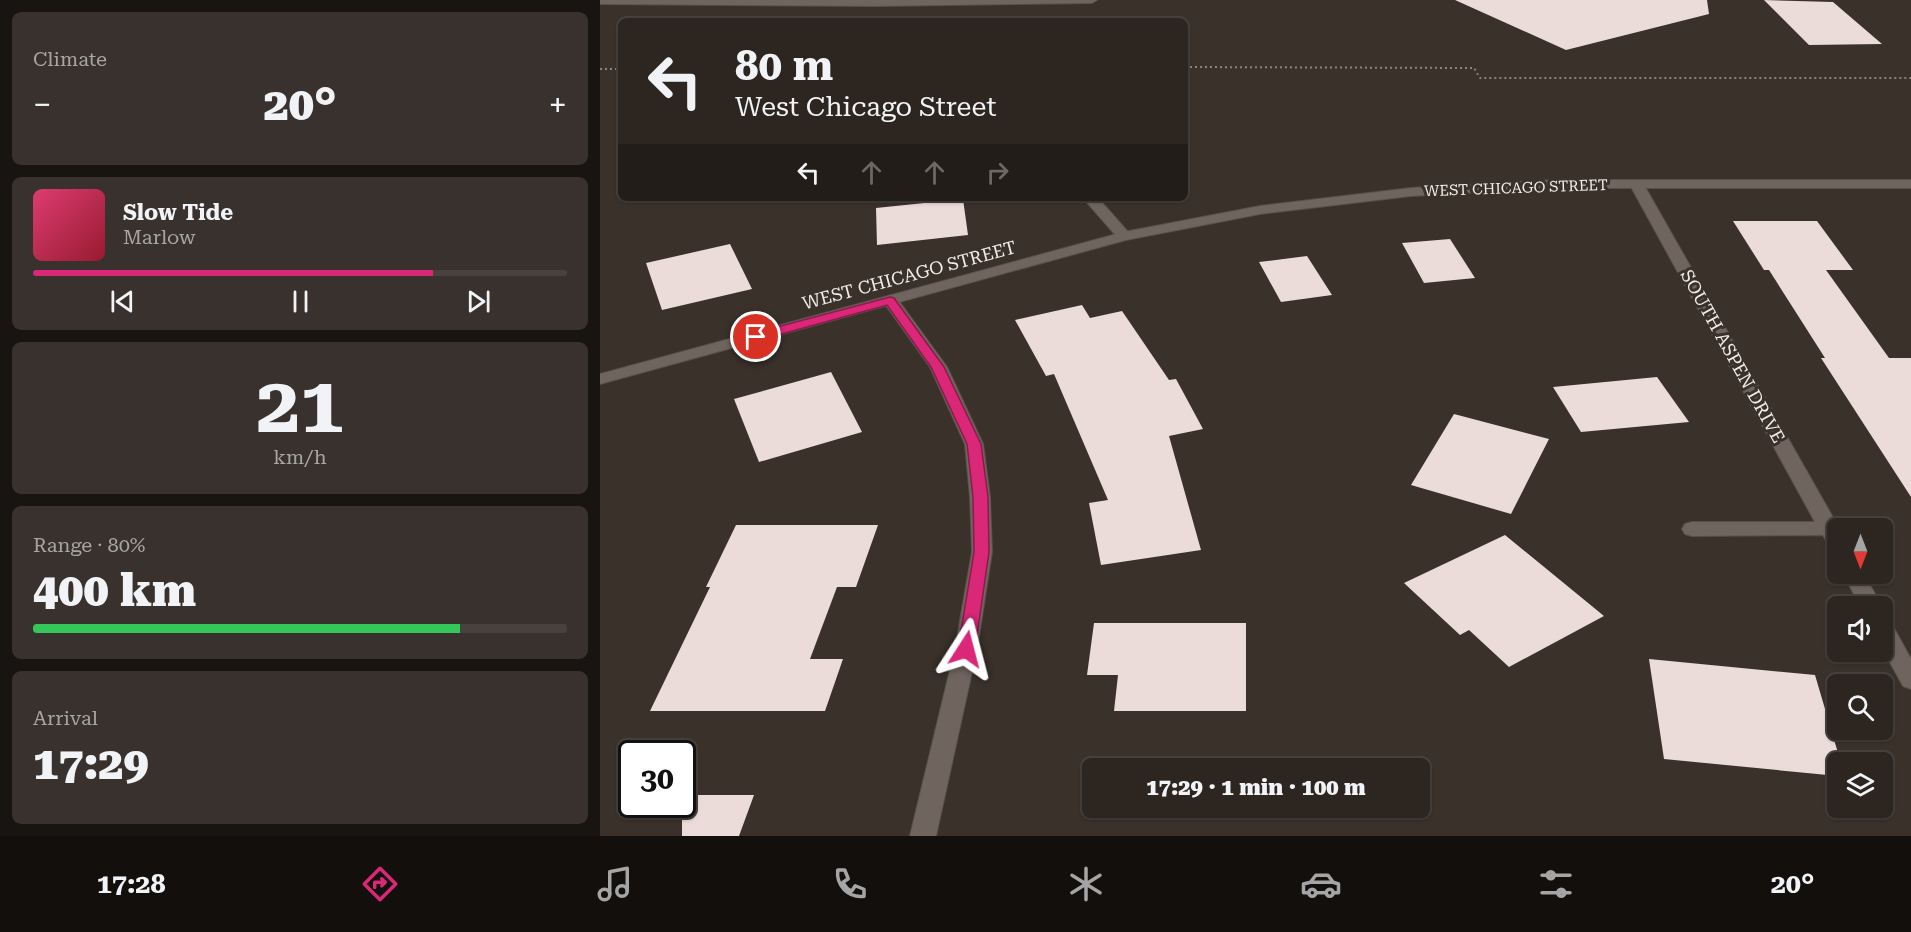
<!DOCTYPE html>
<html lang="en">
<head>
<meta charset="utf-8">
<style>
	:root { --surface:#2c2520; --page:#38312d; --text:#f1f3f6; --muted:#a6a5a5; --line:#48423e; --accent:#db2777 }
	body { margin:0; font-family:"Roboto Serif",serif; background:var(--page); color:var(--text); height:100vh; display:flex; flex-direction:column; font-size:22px; white-space:nowrap }
	* { box-sizing:border-box; margin:0 }
	p { font-size:20px; color:var(--muted) }
	.icon { flex:none; width:33px; height:33px; fill:none; stroke:currentColor; stroke-width:2; stroke-linecap:round; stroke-linejoin:round }
	.map { position:relative; flex:1; overflow:hidden }
	.drawer { display:flex; flex-direction:column; gap:12px; padding:12px; background:#181412; width:600px }
	.drawer>* { flex:none }
	.top-card { position:absolute; left:18px; top:18px; width:570px; height:183px; border-radius:9px; box-shadow:0 2px 4px #0004,0 0 0 2px var(--line); background:#2c2520; color:var(--text); overflow:hidden }
	.needle { width:39px; rotate:180deg }
	.tools { position:absolute; left:1227px; top:518px; display:grid; gap:12px }
	.tools a { display:grid; place-items:center; width:66px; height:66px; border-radius:9px; background:var(--surface); box-shadow:0 2px 4px #0004,0 0 0 2px var(--line); font-size:30px }
	.speed { position:absolute; left:18px; top:740px; display:flex; gap:12px; font-size:30px; font-weight:700; text-align:center }
	.speed>* { display:grid; place-content:center; width:78px; height:78px; border-radius:50%; background:var(--surface); box-shadow:0 2px 4px #0004,0 0 0 2px var(--line); line-height:1 }
	.speed .limit { border:3px solid #111; border-radius:9px; background:#fff; color:#111 }
	.pin { position:absolute; display:grid; place-items:center; width:51px; height:51px; color:#fff; margin:-26px; border:3px solid #fff; border-radius:50%; box-shadow:0 2px 6px #0007 }
	.me { position:absolute; width:66px; margin:-33px; rotate:9deg; stroke-linejoin:round; filter:drop-shadow(0 0 4px #0008) }
	.turn { display:flex; align-items:center; gap:21px; height:126px; padding:0 18px; font-size:27px }
	.turn .icon { width:78px; height:78px; stroke-width:2.5 }
	.turn b { display:block; font-size:42px; line-height:51px }
	.lanes { display:flex; align-items:center; height:57px; padding:0 18px; background:#0003; justify-content:center; gap:30px; direction:ltr }
	.lanes .off { opacity:.35 }
	.big { font-size:45px; font-weight:800; line-height:1.1 }
	.drawer .card { flex:1; display:flex; flex-direction:column; justify-content:center; gap:9px; min-width:0; padding:0 21px; border-radius:9px; background:var(--page) }
	.drawer .dial { align-items:center; gap:0 }
	.dial b { font-size:78px; line-height:1 }
	.song { display:flex; align-items:center; gap:18px }
	.cover { width:72px; height:72px; border-radius:9px; background:linear-gradient(135deg,hsl(340 70% 55%),hsl(350 70% 35%)) }
	.played { height:6px; border-radius:3px; background:linear-gradient(90deg,var(--accent) 75%,var(--line) 75%) }
	.keys { display:flex; justify-content:space-around; direction:ltr }
	.heat { display:flex; justify-content:space-between; align-items:center; font-size:33px; direction:ltr }
	.charge { height:9px; border-radius:4px; background:linear-gradient(90deg,#34c759 80%,var(--line) 0) }
	.trip { position:absolute; left:482px; top:758px; width:348px; height:60px; border-radius:9px; background:var(--surface); box-shadow:0 2px 4px #0004,0 0 0 2px var(--line); font-weight:800; line-height:60px; text-align:center }
	.tabs { display:flex; height:96px; justify-content:space-around; align-items:center; background:#120f0d; color:var(--muted) }
	.tabs .icon { width:42px; height:42px }
	.tabs .active { color:var(--accent) }
	.tabs b { font-size:27px; color:var(--text) }
	main { display:flex; flex:1; min-height:0 }
	.map>svg:first-child { display:block }
	.building { fill:#ebdcd9 }
	.lines { fill:none; stroke-linecap:round; stroke-linejoin:round }
	.street-casing { stroke:#57504a; stroke-width:2 }
	.secondary-casing { stroke:#57504a; stroke-width:2 }
	.path { stroke:#8b847e; stroke-width:2; stroke-dasharray:2 3; stroke-linecap:butt }
	.street { fill:#70655e; fill-rule:evenodd }
	.secondary { fill:#70655e; fill-rule:evenodd }
	.route { fill:#db2777; stroke:#8e194d; stroke-width:1.5 }
	.labels { text-anchor:middle; dominant-baseline:central; stroke-width:6; stroke-linejoin:round; paint-order:stroke }
	.far-street-label { font-size:15px; fill:#f1ece7; stroke:#3a312b }
	.street-label { font-size:18px; fill:#f1ece7; stroke:#3a312b }
</style>
</head>
<body>
<main>
<section class="drawer">
<div class="card"><p>Climate</p>
<div class="heat"><a>−</a><b class="big">20°</b><a>+</a></div>
</div>
<div class="card">
<div class="song"><i class="cover"></i><div><b>Slow Tide</b><p>Marlow</p></div></div>
<div class="played"></div>
<div class="keys"><svg class="icon" aria-label="previous" viewBox="0 0 24 24"><path d="M18 5L8 12l10 7zM5 5v14"/></svg><svg class="icon" aria-label="pause" viewBox="0 0 24 24"><path d="M8 5v14M16 5v14"/></svg><svg class="icon" aria-label="next" viewBox="0 0 24 24"><path d="M6 5l10 7-10 7zM19 5v14"/></svg></div>
</div>
<div class="card dial"><b>21</b><p>km/h</p></div>
<div class="card"><p>Range · 80%</p><b class="big">400 km</b><div class="charge"></div></div>
<div class="card"><p>Arrival</p><b class="big">17:29</b></div>
</section>
<div class="map">
<svg width="1311" height="836" viewBox="0 0 1311 836">
	<rect width="100%" height="100%" fill="#3a312b"/>
	<path class="building" d="M 855,0 L 1107,0 L 1109,14 L 966,50 Z
		M 1164,0 L 1233,2 L 1282,44 L 1209,45 Z
		M 363,199 L 368,235 L 277,245 L 276,208 Z
		M 1133,221 L 1217,221 L 1253,270 L 1226,270 L 1289,358 L 1311,358 L 1311,497 L 1221,358 L 1225,358 L 1169,270 L 1164,270 Z
		M 850,239 L 875,278 L 824,283 L 802,243 Z
		M 130,244 L 152,289 L 62,310 L 46,263 Z
		M 707,256 L 732,295 L 681,302 L 659,262 Z
		M 482,305 L 490,318 L 522,311 L 569,380 L 576,379 L 603,429 L 569,436 L 601,550 L 501,565 L 489,503 L 508,500 L 454,374 L 446,376 L 415,320 Z
		M 231,372 L 262,432 L 159,462 L 134,399 Z
		M 1057,377 L 1089,422 L 981,432 L 953,387 Z
		M 854,414 L 949,439 L 911,514 L 811,485 Z
		M 136,525 L 278,525 L 256,587 L 237,587 L 210,659 L 243,659 L 225,711 L 50,711 L 110,587 L 106,587 Z
		M 905,535 L 1004,616 L 909,667 L 869,630 L 860,635 L 804,583 Z
		M 494,623 L 646,623 L 646,711 L 514,711 L 518,675 L 487,675 Z
		M 1049,659 L 1215,675 L 1238,753 L 1238,776 L 1064,759 Z
		M 82,795 L 154,795 L 139,836 L 82,836 Z"/>
	<g class="lines">
		<defs>
			<path id="street" d="M 0,0 L 497,0 L 492,3 L 276,6 L 0,4 Z
				M 1037,181 L 1044,185 L 1239,528 L 1238,551 L 1231,549 L 1223,535 L 1092,536 L 1085,534 L 1082,529 L 1085,524 L 1092,522 L 1215,522 L 1030,185 Z
				M 483,198 L 498,198 L 529,233 L 531,236 L 529,239 L 519,239 Z
				M 290,295 L 296,297 L 347,367 L 383,444 L 390,497 L 392,552 L 377,649 L 336,836 L 310,836 L 355,649 L 372,552 L 370,497 L 365,444 L 330,367 L 282,300 Z
				M 1243,573 L 1263,573 L 1282,606 L 1260,606 Z
				M 1282,619 L 1290,621 L 1311,659 L 1311,689 L 1303,686 L 1282,648 Z"/>
			<path id="secondary" d="M 955,180 L 1311,180 L 1311,188 L 955,188 L 811,196 L 660,214 L 526,240 L 0,384 L 0,374 L 524,232 L 660,206 L 811,188 Z"/>
		</defs>
		<use href="#street" class="street-casing"/>
		<use href="#secondary" class="secondary-casing"/>
		<path class="path" d="M 585,67 L 874,68 L 880,78 L 1311,78
			M 0,69 L 21,69"/>
		<use href="#street" class="street"/>
		<use href="#secondary" class="secondary"/>
	</g>
	<path class="route" d="M 290,297 L 294,298 L 344,367 L 381,444 L 388,497 L 389,552 L 375,649 L 372,653 L 366,655 L 360,653 L 358,649 L 374,552 L 373,497 L 367,444 L 331,367 L 287,305 L 156,341 L 149,337 L 151,334 Z"/>
	<g class="labels">
		<g class="far-street-label">
			<text transform="translate(916 188) rotate(-2)">WEST CHICAGO STREET</text>
		</g>
		<g class="street-label">
			<text transform="translate(309 275) rotate(-15)">WEST CHICAGO STREET</text>
			<text transform="translate(1133 356) rotate(61)">SOUTH ASPEN DRIVE</text>
		</g>
	</g>
</svg>
<div class="tools">
<a><svg class="needle" viewBox="-14 -14 28 28"><path d="M0-13l5 13h-10z" fill="#e53935"/><path d="M0 13l5-13h-10z" fill="#a6a5a5"/></svg></a>
<a><svg class="icon" aria-label="sound" viewBox="0 0 24 24"><path d="M4 9h4l5-4v14l-5-4H4zM17 9q2 3 0 6"/></svg></a>
<a><svg class="icon" aria-label="search" viewBox="0 0 24 24"><circle cx="10" cy="10" r="6"/><path d="M15 15l6 6"/></svg></a>
<a><svg class="icon" aria-label="layers" viewBox="0 0 24 24"><path d="M12 4l9 5-9 5-9-5zM3 14l9 5 9-5"/></svg></a>
</div>
<div class="speed"><div class="limit">30</div></div>
<div class="pin" style="left:156px;top:337px;background:#d93025"><svg class="icon" aria-label="arrive" viewBox="0 0 24 24"><path d="M6 21V4h12l-3 4 3 4H6"/></svg></div>
<svg class="me" style="left:366px;top:649px" viewBox="-20 -20 40 40"><path d="M0-17L14 15 0 8-14 15z" fill="#db2777" stroke="#fff" stroke-width="4"/></svg>
<div class="trip">17:29 · 1 min · 100 m</div>
<div class="top-card">
<div class="turn"><svg class="icon" aria-label="left" viewBox="0 0 24 24"><path d="M17 20v-9H6M10 6l-5 5 5 5"/></svg><div><b>80 m</b>West Chicago Street</div></div>
<div class="lanes"><svg class="icon" aria-label="left" viewBox="0 0 24 24"><path d="M17 20v-9H6M10 6l-5 5 5 5"/></svg><svg class="icon off" aria-label="ahead" viewBox="0 0 24 24"><path d="M12 20V5M6 11l6-6 6 6"/></svg><svg class="icon off" aria-label="ahead" viewBox="0 0 24 24"><path d="M12 20V5M6 11l6-6 6 6"/></svg><svg class="icon off" aria-label="right" viewBox="0 0 24 24"><path d="M7 20v-9h11M14 6l5 5-5 5"/></svg></div>
</div>
</div>
</main>
<nav class="tabs">
<b>17:28</b>
<svg class="icon active" aria-label="directions" viewBox="0 0 24 24"><path d="M12 3l9 9-9 9-9-9zM9 14v-3h6M13 9l2 2-2 2"/></svg>
<svg class="icon" aria-label="music" viewBox="0 0 24 24"><path d="M9 18V5l10-2v13"/><circle cx="6" cy="18" r="3"/><circle cx="16" cy="16" r="3"/></svg>
<svg class="icon" aria-label="phone" viewBox="0 0 24 24"><path d="M5 4h4l2 5-3 2q2 4 5 5l2-3 5 2v4C11 20 4 13 5 4z"/></svg>
<svg class="icon" aria-label="climate" viewBox="0 0 24 24"><path d="M12 3v18M4 7l16 10M4 17L20 7"/></svg>
<svg class="icon" aria-label="car" viewBox="0 0 24 24"><path d="M5 17H2v-5l4-1 3-4h7l3 4 3 1v5h-3M9 17h6M6 11h13"/><circle cx="7" cy="17" r="2"/><circle cx="17" cy="17" r="2"/></svg>
<svg class="icon" aria-label="filters" viewBox="0 0 24 24"><path d="M4 7h16M4 17h16"/><circle cx="9" cy="7" r="2"/><circle cx="15" cy="17" r="2"/></svg>
<b>20°</b>
</nav>
</body>
</html>
